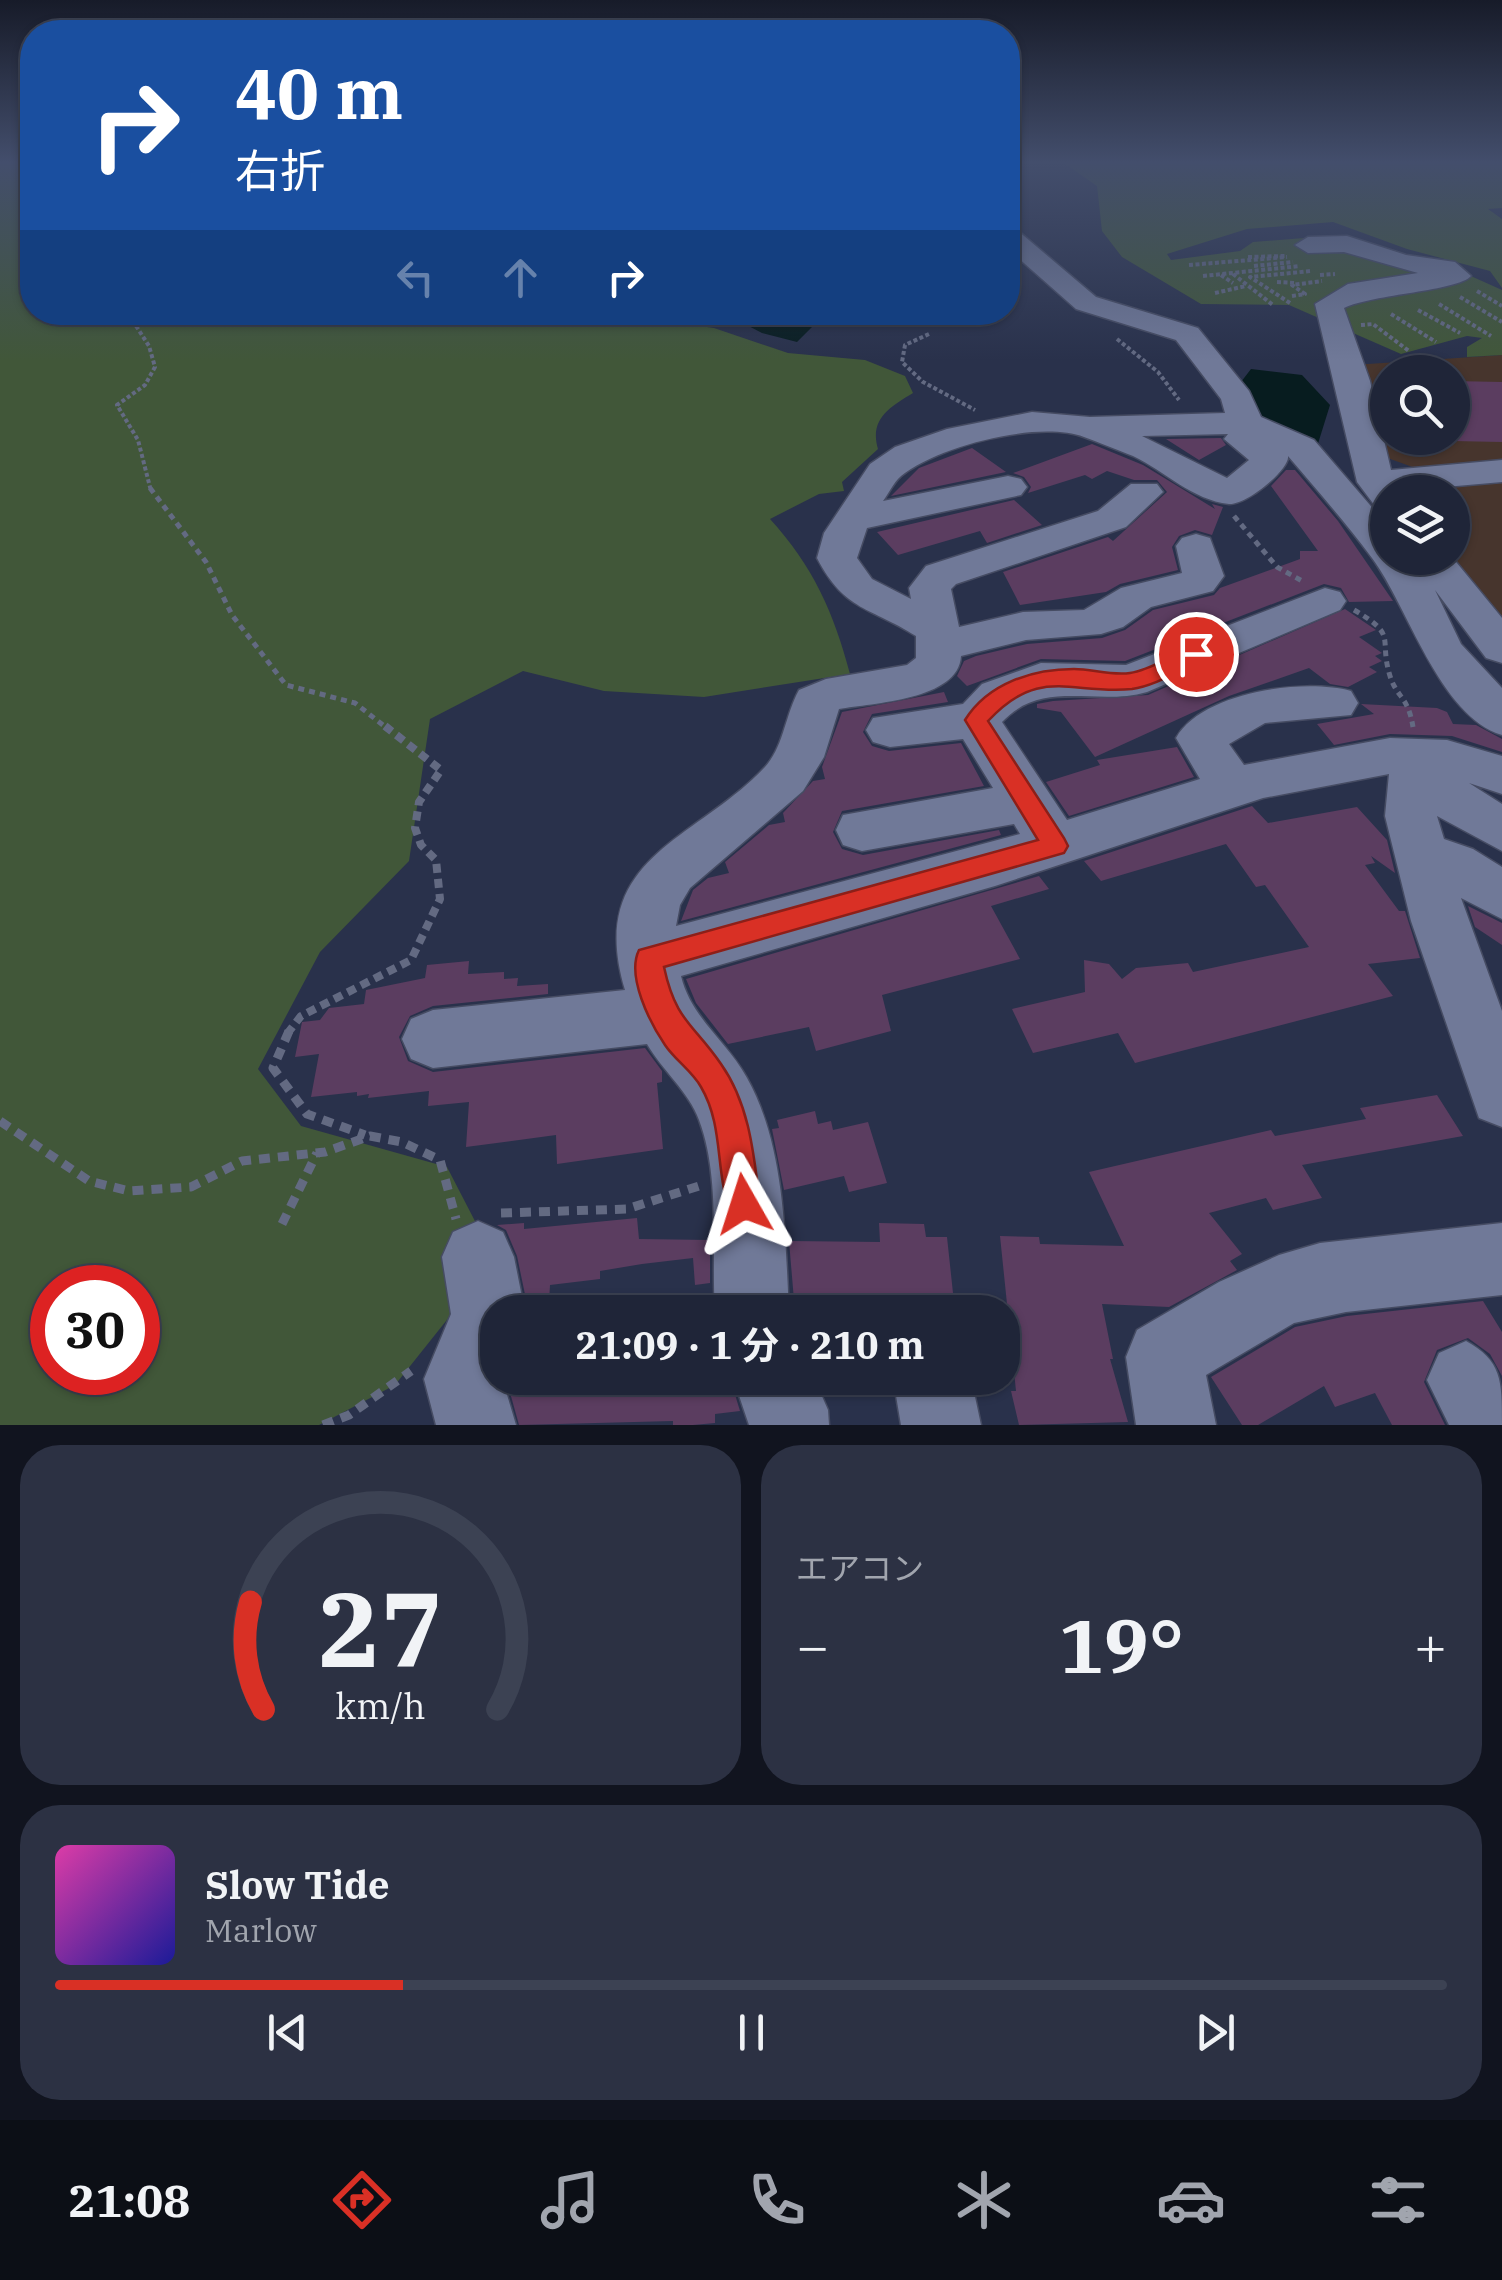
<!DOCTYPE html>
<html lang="ja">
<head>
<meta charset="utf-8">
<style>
	:root { --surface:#1f2538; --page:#2c3143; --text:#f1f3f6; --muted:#a1a5ae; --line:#3c4253; --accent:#d93025 }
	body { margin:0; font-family:"IBM Plex Serif","Noto Sans JP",serif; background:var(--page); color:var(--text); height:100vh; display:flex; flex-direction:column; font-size:38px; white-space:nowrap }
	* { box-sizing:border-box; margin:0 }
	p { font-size:32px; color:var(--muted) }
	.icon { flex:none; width:55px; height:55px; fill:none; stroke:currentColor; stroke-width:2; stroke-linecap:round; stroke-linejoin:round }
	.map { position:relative; height:1425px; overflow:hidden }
	.sheet { display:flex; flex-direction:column; gap:20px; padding:20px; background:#11141f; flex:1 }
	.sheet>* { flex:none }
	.banner { position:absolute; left:20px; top:20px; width:1000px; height:305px; border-radius:40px; box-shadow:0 2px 8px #0004,0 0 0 2px var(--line); background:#1a4fa0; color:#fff; overflow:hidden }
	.fabs { position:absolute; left:1370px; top:355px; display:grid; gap:20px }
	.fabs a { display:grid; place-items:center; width:100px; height:100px; border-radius:50%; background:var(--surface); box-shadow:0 2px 8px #0004,0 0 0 2px var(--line); font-size:50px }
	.speed { position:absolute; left:30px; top:1265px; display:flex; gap:20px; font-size:50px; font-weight:700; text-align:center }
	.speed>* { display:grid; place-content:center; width:130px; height:130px; border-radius:50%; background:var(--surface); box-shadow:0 2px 8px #0004,0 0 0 2px var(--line); line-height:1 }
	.speed .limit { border:15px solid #d22; background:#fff; color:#111 }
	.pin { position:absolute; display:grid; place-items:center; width:85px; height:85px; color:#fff; margin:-42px; border:5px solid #fff; border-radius:50%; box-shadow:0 2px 10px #0007 }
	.me { position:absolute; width:110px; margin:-55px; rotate:354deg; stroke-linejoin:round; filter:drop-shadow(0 0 8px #0008) }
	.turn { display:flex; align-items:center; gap:35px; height:210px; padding:0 50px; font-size:45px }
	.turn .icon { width:130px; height:130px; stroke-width:2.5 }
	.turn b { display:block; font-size:70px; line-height:85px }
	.lanes { display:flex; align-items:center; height:95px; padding:0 50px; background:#0003; justify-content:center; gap:50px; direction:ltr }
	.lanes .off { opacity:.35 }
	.big { font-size:75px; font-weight:700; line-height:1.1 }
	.sheet .tile { flex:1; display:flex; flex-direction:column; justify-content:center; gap:15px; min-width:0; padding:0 35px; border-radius:40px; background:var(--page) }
	.sheet .dial { align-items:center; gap:0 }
	.dial svg { height:260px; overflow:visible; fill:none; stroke:var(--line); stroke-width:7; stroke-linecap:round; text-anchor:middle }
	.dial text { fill:var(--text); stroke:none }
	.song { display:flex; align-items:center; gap:30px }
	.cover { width:120px; height:120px; border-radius:15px; background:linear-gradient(135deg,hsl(320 70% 55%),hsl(240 70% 35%)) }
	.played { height:10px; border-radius:5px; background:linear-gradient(90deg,var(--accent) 25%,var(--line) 25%) }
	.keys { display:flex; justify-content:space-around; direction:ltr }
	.heat { display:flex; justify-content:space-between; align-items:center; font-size:55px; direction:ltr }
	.sheet .tiles { flex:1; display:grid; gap:20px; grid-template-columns:1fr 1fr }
	.tile:last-child { grid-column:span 2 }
	.trip { position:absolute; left:480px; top:1295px; width:540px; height:100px; border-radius:40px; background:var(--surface); box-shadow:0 2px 8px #0004,0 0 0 2px var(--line); font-weight:700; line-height:100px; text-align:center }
	.menu { display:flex; height:160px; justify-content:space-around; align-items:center; background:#0c0f16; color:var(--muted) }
	.menu .icon { width:70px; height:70px }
	.menu .on { color:var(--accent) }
	.menu b { font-size:45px; color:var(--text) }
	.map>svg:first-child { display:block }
	.education { fill:#47352d; fill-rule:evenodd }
	.green { fill:#415739; fill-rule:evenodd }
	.water { fill:#071c1f }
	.building { fill:#5b3d60 }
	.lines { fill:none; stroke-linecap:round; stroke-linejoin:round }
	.minor-casing { stroke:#464c63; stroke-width:3 }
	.path-far3 { stroke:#636a82; stroke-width:4; stroke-dasharray:4 2.5; stroke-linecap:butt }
	.path-far2 { stroke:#636a82; stroke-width:5; stroke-dasharray:6 5; stroke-linecap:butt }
	.path-far1 { stroke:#636a82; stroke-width:8; stroke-dasharray:9 6; stroke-linecap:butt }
	.path { stroke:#636a82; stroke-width:9; stroke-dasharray:11 8; stroke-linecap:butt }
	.minor { fill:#707998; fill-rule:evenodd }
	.route { fill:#d93025; stroke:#8d1f18; stroke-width:2.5 }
</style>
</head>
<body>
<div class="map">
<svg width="1502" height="1425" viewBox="0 0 1502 1425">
	<rect width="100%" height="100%" fill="#29314b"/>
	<path class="education" d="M 1502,355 L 1502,463 L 1418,469 L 1371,452 L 1353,365 ZM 1388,372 L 1452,372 L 1452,438 L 1388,438 Z
		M 1502,479 L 1502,629 L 1446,558 L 1452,558 L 1452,492 L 1401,492 Z"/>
	<path class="green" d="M 0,161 L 32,161 L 32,312 L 608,313 L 714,328 L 788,353 L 865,360 L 905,376 L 913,393 C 890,407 869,419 878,449 L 842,482 L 844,491 L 819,494 L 770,519 C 813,566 834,613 850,674 L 704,697 L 604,691 L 523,671 L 430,719 L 409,861 L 320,952 L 258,1069 L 301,1126 L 447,1167 L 477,1225 L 450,1316 L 395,1385 L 319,1425 L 0,1425 ZM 52,1288 L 138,1288 L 138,1372 L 52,1372 Z
		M 1061,161 L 1502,164 L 1502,208 L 1488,209 L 1502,219 L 1502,288 L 1490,271 L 1407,249 L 1333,222 L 1247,229 L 1167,254 L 1171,260 L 1240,251 L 1253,242 L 1329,236 L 1444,264 L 1502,290 L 1502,355 L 1467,357 L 1467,347 L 1482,338 L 1467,336 L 1401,354 L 1289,305 L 1201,304 L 1122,257 L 1102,231 L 1097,186 Z"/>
	<path class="water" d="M 743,312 L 795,313 L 821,318 L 797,342 L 762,333 L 737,320 Z
		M 1251,369 L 1302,375 L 1330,405 L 1316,450 L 1268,431 L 1241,382 Z"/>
	<path class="building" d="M 1452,381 L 1502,382 L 1502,442 L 1452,441 Z
		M 1221,438 L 1226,445 L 1199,460 L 1166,439 Z
		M 1092,444 L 1143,465 L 1215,509 L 1212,504 L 1223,507 L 1212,535 L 1195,530 L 1179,536 L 1172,547 L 1178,570 L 1120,584 L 1106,592 L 1020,605 L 1003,572 L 1108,537 L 1113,541 L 1167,492 L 1157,480 L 1134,480 L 1107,471 L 1092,479 L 1085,475 L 1028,493 L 1031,487 L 1024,477 L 1013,473 Z
		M 972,448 L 1006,472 L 891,496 L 919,468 Z
		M 1286,470 L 1295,470 L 1338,521 L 1393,601 L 1349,602 L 1341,588 L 1324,584 L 1125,661 L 1041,659 L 967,686 L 957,676 L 964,661 L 976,656 L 1027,644 L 1102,638 L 1125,630 L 1153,610 L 1214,595 L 1220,588 L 1300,559 L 1300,551 L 1318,551 L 1271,486 Z
		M 1014,500 L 1042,525 L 987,543 L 980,531 L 898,555 L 877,532 Z
		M 1345,609 L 1376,630 L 1359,637 L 1382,653 L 1375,656 L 1382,661 L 1369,667 L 1377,672 L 1348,687 L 1330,684 L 1309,668 L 1229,696 L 1095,757 L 1061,712 L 1037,708 L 1037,704 L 1053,701 L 1148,695 Z
		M 944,692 L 948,702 L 872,714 L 863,732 L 872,746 L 889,751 L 961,743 L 984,786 L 842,811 L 833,832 L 842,849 L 863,855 L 999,830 L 1001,835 L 681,921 L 693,890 L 708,878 L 729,873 L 725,862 L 769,825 L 785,822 L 783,813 L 813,781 L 825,779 L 822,767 L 842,712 Z
		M 1361,704 L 1437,708 L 1447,712 L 1453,724 L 1476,725 L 1502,739 L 1502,752 L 1452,736 L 1390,734 L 1334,745 L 1317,724 L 1374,714 Z
		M 1177,747 L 1194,777 L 1069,816 L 1046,782 L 1100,765 L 1097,760 Z
		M 1252,806 L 1268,823 L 1357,807 L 1387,840 L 1395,873 L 1371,856 L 1375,863 L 1365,865 L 1399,911 L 1405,911 L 1420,958 L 1368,964 L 1393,996 L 1135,1063 L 1118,1033 L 1033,1053 L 1012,1009 L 1085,992 L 1084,960 L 1109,964 L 1122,979 L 1136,968 L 1188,963 L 1193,972 L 1309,947 L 1265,885 L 1256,887 L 1226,844 L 1101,881 L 1084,861 Z
		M 1039,876 L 1049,889 L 991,906 L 1020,959 L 882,995 L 891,1031 L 816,1051 L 809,1027 L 728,1044 L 696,1003 L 686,979 Z
		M 1468,906 L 1502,923 L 1502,945 L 1475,927 Z
		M 469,961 L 468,974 L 504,972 L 504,979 L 518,978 L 517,986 L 548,984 L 548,994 L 433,1006 L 410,1016 L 399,1037 L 408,1061 L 433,1072 L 645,1048 L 662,1071 L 662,1082 L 657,1083 L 663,1149 L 557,1164 L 556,1135 L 466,1147 L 469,1102 L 428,1106 L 429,1091 L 368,1098 L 369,1094 L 357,1096 L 357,1092 L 311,1097 L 319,1054 L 295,1057 L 302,1022 L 320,1020 L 329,1008 L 364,1004 L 366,990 L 425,978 L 427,965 Z
		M 1437,1095 L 1463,1136 L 1302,1165 L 1322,1198 L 1273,1210 L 1266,1198 L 1209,1213 L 1242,1254 L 1230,1261 L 1237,1270 L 1169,1307 L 1102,1304 L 1113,1359 L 1110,1359 L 1128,1422 L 1019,1425 L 1011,1391 L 1016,1391 L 1000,1236 L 1039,1237 L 1040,1244 L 1124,1246 L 1089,1172 L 1271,1130 L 1275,1136 L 1366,1119 L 1360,1108 Z
		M 815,1111 L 818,1124 L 831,1121 L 833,1130 L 868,1122 L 887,1183 L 849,1192 L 844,1176 L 784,1190 L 772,1129 L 779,1128 L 777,1120 Z
		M 637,1218 L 639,1239 L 710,1240 L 710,1283 L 695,1285 L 693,1258 L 642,1264 L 600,1271 L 600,1279 L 550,1285 L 549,1302 L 527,1304 L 517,1256 L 506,1230 L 497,1225 L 524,1223 L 524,1229 Z
		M 879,1223 L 924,1224 L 926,1237 L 947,1237 L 953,1293 L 930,1293 L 931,1299 L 901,1299 L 902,1312 L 795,1312 L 789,1241 L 880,1242 Z
		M 1483,1301 L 1502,1332 L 1502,1376 L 1490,1354 L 1468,1338 L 1437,1350 L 1424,1382 L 1445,1425 L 1392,1425 L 1375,1393 L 1335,1407 L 1324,1386 L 1258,1425 L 1242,1425 L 1211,1377 L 1295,1327 L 1347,1316 Z
		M 506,1378 L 730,1378 L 740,1411 L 715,1414 L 715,1423 L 693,1425 L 673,1425 L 673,1421 L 519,1425 Z"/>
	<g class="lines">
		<defs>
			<path id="minor" d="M 1008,228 L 1017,230 L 1096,297 L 1198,328 L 1249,391 L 1261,417 L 1314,440 L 1388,526 L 1388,558 L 1452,557 L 1502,618 L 1502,663 L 1486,658 L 1435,590 L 1461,644 L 1502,688 L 1502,735 C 1439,716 1408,606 1372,558 C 1346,523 1316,489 1288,456 C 1290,469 1247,505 1229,504 C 1192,500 1165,471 1133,456 C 1118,450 1098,442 1084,437 C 1038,420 938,446 901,476 C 893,483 889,493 883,501 L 1008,476 L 1021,479 L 1027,487 L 1021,495 L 867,528 L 857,558 L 872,579 L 911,599 L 909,588 L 926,566 L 1098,511 L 1131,484 L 1157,484 L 1163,492 L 1126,527 L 956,584 L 951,589 L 959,627 L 1023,612 L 1084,610 L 1121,588 L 1182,573 L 1176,546 L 1182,538 L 1196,534 L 1210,538 L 1224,576 L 1213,591 L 1151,607 L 1123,627 L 1101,634 L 1026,640 L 961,656 C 959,700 872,703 839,709 L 824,757 L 803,791 L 690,888 L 680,905 L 676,926 L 1020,834 L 1014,824 L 862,851 L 843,845 L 836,830 L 843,815 L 993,788 L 963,739 L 890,747 L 873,742 L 866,730 L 873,718 L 963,704 L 982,684 L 1041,663 L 1126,665 L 1325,588 L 1340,592 L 1346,601 L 1340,610 L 1147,692 C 1096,707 1043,678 1002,722 L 1067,820 L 1200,779 L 1176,738 C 1202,692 1303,678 1351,691 L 1358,703 L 1351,715 L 1265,723 L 1229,744 L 1244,765 L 1390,738 L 1447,740 L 1502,756 L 1502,794 L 1469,783 L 1502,804 L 1502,851 L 1437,816 L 1444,839 L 1473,849 L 1502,867 L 1502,919 L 1461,898 L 1502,1011 L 1502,1127 L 1479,1118 L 1411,921 L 1385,816 L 1389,774 L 1263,798 L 995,886 L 681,976 C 691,1018 727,1041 747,1078 C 785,1146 785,1236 789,1312 L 715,1312 C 711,1252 721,1178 699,1120 C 689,1092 662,1070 647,1044 L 433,1068 L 411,1059 L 402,1039 L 411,1019 L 433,1010 L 625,990 C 585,857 696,841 765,767 C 784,746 785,715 799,690 L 826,679 L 907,665 L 916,658 L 916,636 C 871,607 845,612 817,558 L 824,533 L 870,464 L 895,447 L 947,429 L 1032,412 L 1090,417 L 1225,413 L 1221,399 L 1176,340 L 1076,309 L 1008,249 ZM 1228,434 L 1224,439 L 1249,460 L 1227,478 L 1142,436 Z
				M 1347,236 L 1406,255 L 1455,262 L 1471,276 C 1458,291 1373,294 1344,308 L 1370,381 L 1391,470 L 1502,460 L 1502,482 L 1388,492 L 1388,509 L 1375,506 L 1357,482 L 1315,304 L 1348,284 L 1418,273 L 1344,252 L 1308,253 L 1295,245 L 1308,237 Z
				M 478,1221 L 503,1232 L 514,1257 L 525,1312 L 498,1312 L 498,1378 L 502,1378 L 516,1425 L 436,1425 L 424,1379 L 451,1314 L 442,1257 L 453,1232 Z
				M 1502,1223 L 1502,1295 L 1346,1312 L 1294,1323 L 1206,1375 L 1216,1425 L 1136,1425 L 1126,1357 L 1137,1330 L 1219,1282 L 1279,1255 L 1320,1243 Z
				M 1466,1341 C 1502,1361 1502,1380 1502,1425 L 1449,1425 L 1427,1380 L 1439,1353 Z
				M 733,1378 L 814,1378 L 828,1410 L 829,1425 L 749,1425 Z
				M 893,1378 L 971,1378 L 981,1425 L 901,1425 Z"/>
		</defs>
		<use href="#minor" class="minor-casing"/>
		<path class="path-far3" d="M 1248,257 L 1285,256
			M 1189,265 L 1287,257
			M 1254,266 L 1293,262
			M 1233,274 L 1273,305
			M 1221,275 L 1233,283
			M 1320,275 L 1335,274
			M 1203,276 L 1300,266
			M 1277,282 L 1295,283
			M 1477,291 L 1502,306
			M 1215,293 L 1246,286
			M 1292,296 L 1305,294 L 1292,285 L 1322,281
			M 1460,297 L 1502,322
			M 1290,303 L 1250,277 L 1311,271
			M 1439,304 L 1491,336
			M 1418,310 L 1460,333
			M 1391,314 L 1436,342
			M 129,315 L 149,346 L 155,367 L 145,385 L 117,405 L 138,440 L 151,491
			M 1361,325 L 1373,324 L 1409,351
			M 929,334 L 905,345 L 902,362 L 923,382 L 975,410
			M 1117,339 L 1158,372 L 1179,400"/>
		<path class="path-far2" d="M 150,488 L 206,562 L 232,615 L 286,685 L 355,703 L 388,729
			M 1234,516 L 1277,567 L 1304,582
			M 1354,610 C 1399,636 1378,637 1390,676 C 1397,698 1408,696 1413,727"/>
		<path class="path-far1" d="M 287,1034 L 301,1016 L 411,960 L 440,899 L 436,860 L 421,845 L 415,828 L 419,802 L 441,770 L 385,726"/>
		<path class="path" d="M 289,1031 L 273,1068 L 307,1114 L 365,1135
			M 0,1121 L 89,1181 L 129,1191 L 191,1187 L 242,1161 L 325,1152 L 370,1136 L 402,1142 L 440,1160 L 456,1219
			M 501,1213 L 627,1209 L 699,1186
			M 282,1224 L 317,1153
			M 323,1425 L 349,1415 L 411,1371"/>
		<use href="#minor" class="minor"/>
	</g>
	<linearGradient id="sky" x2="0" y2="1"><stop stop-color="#171b29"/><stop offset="0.45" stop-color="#434e6c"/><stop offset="1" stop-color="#434e6c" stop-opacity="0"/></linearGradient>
	<rect width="1502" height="361" fill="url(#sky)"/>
	<path class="route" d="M 1196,647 L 1204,649 L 1204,660 C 1182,669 1155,686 1132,689 C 1071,695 1040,665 988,721 L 1064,838 L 1068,846 L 1064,853 L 664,967 C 676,1022 693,1023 721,1064 C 750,1105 754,1156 760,1204 L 755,1215 L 744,1220 L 732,1215 C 714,1174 725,1128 701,1087 C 692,1071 675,1060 665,1045 C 650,1023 626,976 639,950 L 1038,840 L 965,720 C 988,683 1033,669 1074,669 C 1092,669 1112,676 1130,673 C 1152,670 1174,653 1196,647 Z"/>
</svg>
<div class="fabs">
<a><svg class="icon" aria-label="search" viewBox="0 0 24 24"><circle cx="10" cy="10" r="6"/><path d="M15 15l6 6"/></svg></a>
<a><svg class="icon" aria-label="layers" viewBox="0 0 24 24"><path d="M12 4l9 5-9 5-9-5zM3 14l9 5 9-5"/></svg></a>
</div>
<div class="speed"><div class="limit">30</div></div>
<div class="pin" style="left:1196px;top:654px;background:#d93025"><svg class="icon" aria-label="arrive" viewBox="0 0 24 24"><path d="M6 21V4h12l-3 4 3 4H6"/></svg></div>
<svg class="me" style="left:744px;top:1204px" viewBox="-20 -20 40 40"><path d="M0-17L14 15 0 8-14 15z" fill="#d93025" stroke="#fff" stroke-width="4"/></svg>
<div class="trip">21:09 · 1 分 · 210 m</div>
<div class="banner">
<div class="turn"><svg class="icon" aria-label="right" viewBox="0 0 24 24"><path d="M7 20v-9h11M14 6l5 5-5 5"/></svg><div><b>40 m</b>右折</div></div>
<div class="lanes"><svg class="icon off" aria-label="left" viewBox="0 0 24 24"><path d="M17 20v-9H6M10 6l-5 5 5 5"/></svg><svg class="icon off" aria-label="ahead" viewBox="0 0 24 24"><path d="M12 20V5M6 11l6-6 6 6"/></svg><svg class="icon" aria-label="right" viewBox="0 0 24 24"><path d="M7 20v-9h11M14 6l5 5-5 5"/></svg></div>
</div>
</div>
<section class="sheet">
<div class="tiles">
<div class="tile dial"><svg viewBox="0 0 100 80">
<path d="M14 69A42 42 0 1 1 86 69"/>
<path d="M14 69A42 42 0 0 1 10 36" stroke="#d93025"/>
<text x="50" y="56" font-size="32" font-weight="700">27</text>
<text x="50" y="72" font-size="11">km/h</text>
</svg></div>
<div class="tile"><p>エアコン</p>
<div class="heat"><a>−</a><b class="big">19°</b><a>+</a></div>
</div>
<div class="tile">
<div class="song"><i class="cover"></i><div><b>Slow Tide</b><p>Marlow</p></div></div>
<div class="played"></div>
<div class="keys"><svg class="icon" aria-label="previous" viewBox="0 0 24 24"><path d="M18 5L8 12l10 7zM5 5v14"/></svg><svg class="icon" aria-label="pause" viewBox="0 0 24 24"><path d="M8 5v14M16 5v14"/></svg><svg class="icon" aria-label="next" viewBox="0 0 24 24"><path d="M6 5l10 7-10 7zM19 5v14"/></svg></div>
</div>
</div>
</section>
<nav class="menu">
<b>21:08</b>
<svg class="icon on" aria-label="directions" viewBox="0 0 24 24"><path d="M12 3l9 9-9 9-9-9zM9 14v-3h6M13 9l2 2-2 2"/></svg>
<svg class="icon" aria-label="music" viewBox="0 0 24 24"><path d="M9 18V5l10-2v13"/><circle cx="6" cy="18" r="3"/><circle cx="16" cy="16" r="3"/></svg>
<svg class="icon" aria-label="phone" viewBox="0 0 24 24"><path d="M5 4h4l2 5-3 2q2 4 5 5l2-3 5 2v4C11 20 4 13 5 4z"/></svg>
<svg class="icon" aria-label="climate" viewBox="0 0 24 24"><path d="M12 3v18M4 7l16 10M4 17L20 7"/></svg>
<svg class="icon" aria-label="car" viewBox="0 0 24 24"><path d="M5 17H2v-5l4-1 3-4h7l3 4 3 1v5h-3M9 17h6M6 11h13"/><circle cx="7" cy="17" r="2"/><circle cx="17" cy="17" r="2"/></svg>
<svg class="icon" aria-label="filters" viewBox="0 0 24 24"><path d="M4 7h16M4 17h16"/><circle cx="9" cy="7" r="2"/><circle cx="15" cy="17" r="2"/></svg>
</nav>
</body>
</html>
